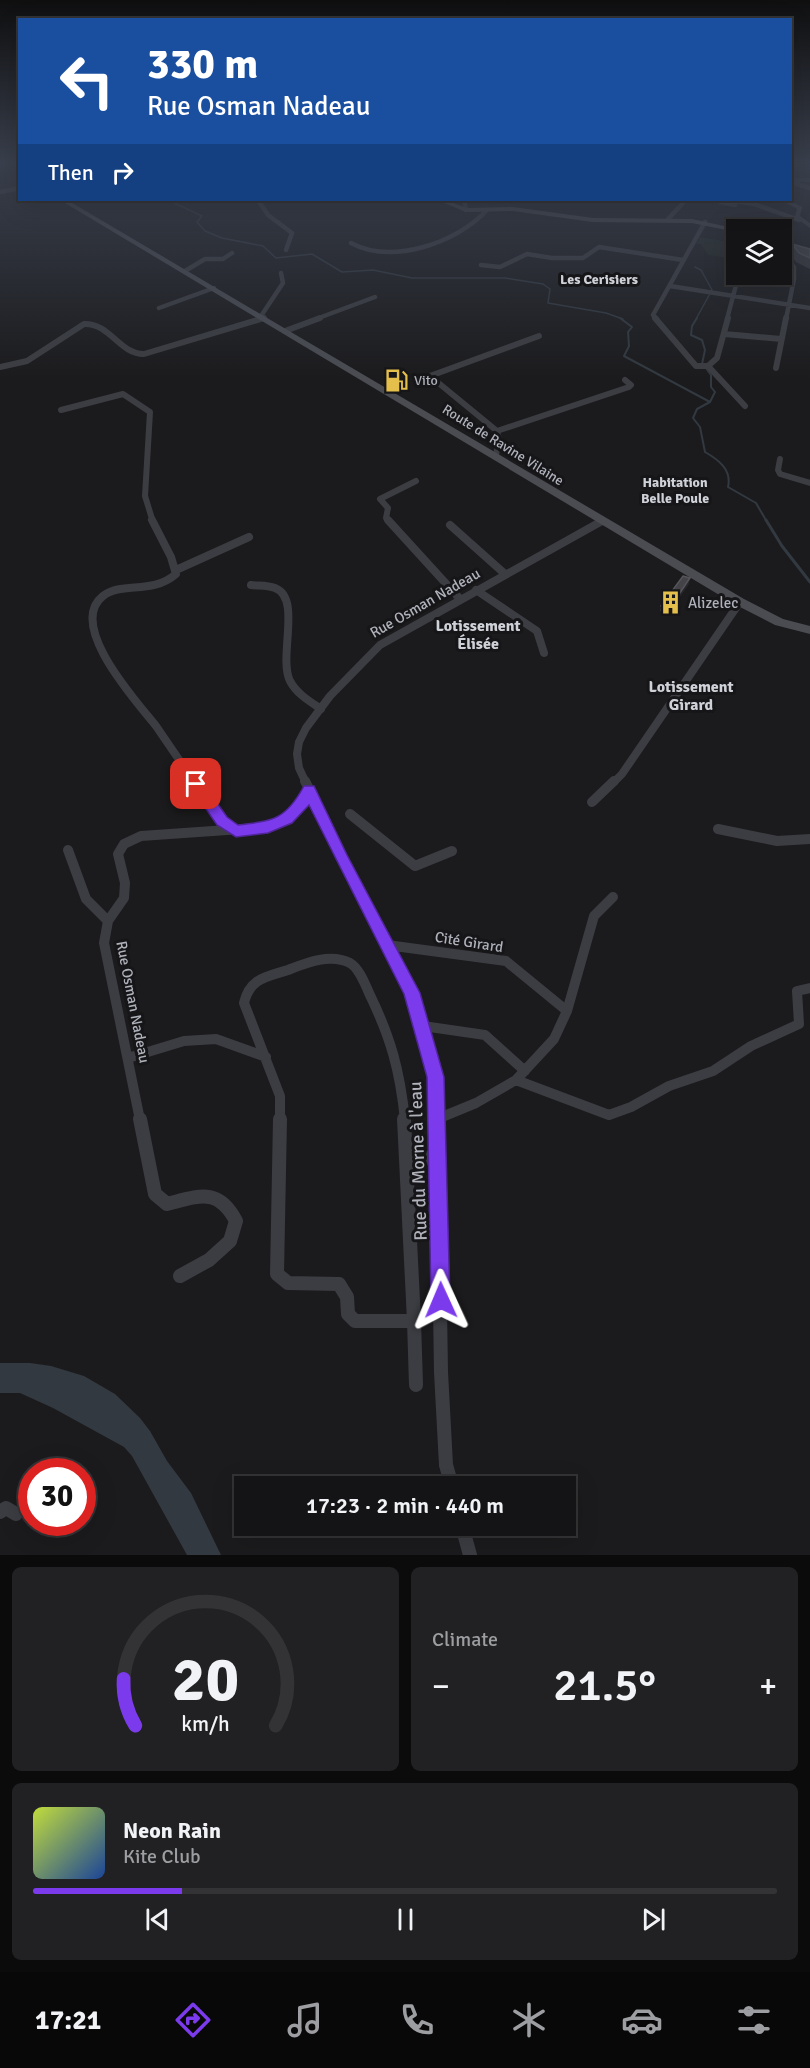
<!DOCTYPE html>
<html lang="en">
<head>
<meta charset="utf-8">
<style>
	:root { --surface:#141416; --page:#212123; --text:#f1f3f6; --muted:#9d9ea1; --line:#333335; --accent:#7c3aed }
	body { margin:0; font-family:Signika,sans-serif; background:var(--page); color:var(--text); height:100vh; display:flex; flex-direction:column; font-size:22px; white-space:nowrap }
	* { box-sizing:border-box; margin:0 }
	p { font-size:20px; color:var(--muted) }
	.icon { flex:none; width:33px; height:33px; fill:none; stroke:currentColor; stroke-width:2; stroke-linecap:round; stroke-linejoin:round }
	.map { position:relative; height:1555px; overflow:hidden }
	.panel { display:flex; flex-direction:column; gap:12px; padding:12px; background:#0b0b0c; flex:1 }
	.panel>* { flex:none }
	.guide { position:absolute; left:18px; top:18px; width:774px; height:183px; border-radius:0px; box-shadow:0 6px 24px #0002,0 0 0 2px var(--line); background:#1a4fa0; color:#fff; overflow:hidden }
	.fabs { position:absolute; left:726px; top:219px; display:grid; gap:12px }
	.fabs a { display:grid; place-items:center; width:66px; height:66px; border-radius:0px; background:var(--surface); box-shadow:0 6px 24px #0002,0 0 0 2px var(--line); font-size:30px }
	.speed { position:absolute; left:18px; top:1458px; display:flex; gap:12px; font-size:30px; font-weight:700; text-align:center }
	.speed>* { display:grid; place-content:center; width:78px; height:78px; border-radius:50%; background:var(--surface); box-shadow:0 6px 24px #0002,0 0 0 2px var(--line); line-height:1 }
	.speed .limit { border:9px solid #d22; background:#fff; color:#111 }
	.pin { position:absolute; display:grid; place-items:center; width:51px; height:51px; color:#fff; margin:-26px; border-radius:12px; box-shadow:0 3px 9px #0006 }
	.me { position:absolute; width:66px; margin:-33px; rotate:359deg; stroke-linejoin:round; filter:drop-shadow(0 0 4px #0008) }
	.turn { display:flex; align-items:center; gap:21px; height:126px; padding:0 30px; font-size:27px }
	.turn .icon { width:78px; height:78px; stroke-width:2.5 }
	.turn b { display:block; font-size:42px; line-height:51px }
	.then { display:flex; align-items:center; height:57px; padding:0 30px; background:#0003; gap:12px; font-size:22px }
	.big { font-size:45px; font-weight:600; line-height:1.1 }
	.panel .widget { flex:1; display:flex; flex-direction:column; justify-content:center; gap:9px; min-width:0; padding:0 21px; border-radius:9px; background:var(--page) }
	.panel .dial { align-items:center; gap:0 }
	.dial svg { height:156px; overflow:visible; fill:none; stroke:var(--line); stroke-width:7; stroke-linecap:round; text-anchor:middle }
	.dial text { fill:var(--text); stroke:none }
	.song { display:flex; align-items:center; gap:18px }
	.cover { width:72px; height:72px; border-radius:9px; background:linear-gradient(135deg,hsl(70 70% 55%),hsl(220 70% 35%)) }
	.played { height:6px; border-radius:3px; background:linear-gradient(90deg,var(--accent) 20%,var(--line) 20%) }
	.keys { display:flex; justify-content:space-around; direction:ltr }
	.heat { display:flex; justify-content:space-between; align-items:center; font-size:33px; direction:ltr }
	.panel .tiles { flex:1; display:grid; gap:12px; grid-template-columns:1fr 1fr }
	.widget:last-child { grid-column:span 2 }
	.trip { position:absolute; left:234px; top:1476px; width:342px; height:60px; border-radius:0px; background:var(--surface); box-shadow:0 6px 24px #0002,0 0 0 2px var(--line); font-weight:600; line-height:60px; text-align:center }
	.tab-bar { display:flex; height:96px; justify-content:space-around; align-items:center; background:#080809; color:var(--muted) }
	.tab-bar .icon { width:42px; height:42px }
	.tab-bar .on { color:var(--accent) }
	.tab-bar b { font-size:27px; color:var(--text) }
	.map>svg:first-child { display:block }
	.green { fill:#212823 }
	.water { fill:#323940 }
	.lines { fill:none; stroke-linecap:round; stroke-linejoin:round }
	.stream-far2 { stroke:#323940; stroke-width:1.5 }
	.stream-far1 { stroke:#323940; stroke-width:2 }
	.stream { stroke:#323940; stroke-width:3 }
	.minor-far4 { stroke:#3c3d42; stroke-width:4.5 }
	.minor-far3 { stroke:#3c3d42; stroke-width:6 }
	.minor-far2 { stroke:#3c3d42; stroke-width:8 }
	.minor-far1 { stroke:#3c3d42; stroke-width:10 }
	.minor { stroke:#3c3d42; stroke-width:14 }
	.tertiary { fill:#3c3d42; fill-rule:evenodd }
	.secondary { fill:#4a4c52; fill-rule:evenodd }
	.wall { fill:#37373b }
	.shaded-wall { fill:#262629 }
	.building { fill:#444448; stroke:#55555a; stroke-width:1.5 }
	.route { fill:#7c3aed; stroke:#51269a; stroke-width:1.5 }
	.labels { text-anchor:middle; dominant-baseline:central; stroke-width:6; stroke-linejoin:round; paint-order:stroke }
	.far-neighbourhood-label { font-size:14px; font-weight:bold; fill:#cfd1d8; stroke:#161618 }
	.far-poi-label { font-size:14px; fill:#afb1bb; stroke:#161618; text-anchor:start }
	.far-street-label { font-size:14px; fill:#afb1bb; stroke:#161618 }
	.street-label { font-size:15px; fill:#afb1bb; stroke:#161618 }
	.poi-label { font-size:15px; fill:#afb1bb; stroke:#161618; text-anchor:start }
	.neighbourhood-label { font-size:16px; font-weight:bold; fill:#cfd1d8; stroke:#161618 }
	.near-street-label { font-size:18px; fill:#afb1bb; stroke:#161618 }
</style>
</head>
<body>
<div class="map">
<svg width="810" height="1555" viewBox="0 0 810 1555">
	<rect width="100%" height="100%" fill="#1b1b1d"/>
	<path class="green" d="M 700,237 L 736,243 L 736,259 L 708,255 L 701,244 L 696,244 Z"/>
	<path class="water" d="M 0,1363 L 30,1363 L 51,1366 L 84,1376 L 115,1394 L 140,1418 L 150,1431 L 167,1461 L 191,1493 L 221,1555 L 187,1555 L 132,1456 L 124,1447 L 53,1408 L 20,1393 L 0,1393 Z"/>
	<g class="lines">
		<path class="stream-far2" d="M 168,200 L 202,216 L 197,222 L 205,231 L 222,238 L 263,246 L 276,258 L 312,254 L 342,272 L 373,270 L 412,278 L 505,278 L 543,284 L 550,289 L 548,303 L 606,313 L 623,319
			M 695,267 L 701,270 L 712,290 L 696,319"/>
		<path class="stream-far1" d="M 620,318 L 632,327 L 628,332 L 629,346 L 624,356 L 710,402 L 697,409 L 693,418 L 700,427 L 705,452 C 719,460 732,470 728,487 L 756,503 L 767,522
			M 697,318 L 692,326 L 691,335 L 702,340 L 705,350 L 702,364
			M 706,368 L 711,375 L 711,387 L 715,392 L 710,402"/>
		<path class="stream" d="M 766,520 L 782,546 L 810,582"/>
		<path class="minor-far4" d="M 790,182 L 810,188
			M 0,192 L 20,188
			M 264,200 L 260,203 L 268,215 L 292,233 L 286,250
			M 464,200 L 466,210
			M 722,200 L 720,202 L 735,205
			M 729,200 L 754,204 L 799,220
			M 668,219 L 683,203 L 682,200
			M 351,243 C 392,265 456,243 486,211
			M 481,265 L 500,267 L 527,254 L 552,258 L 583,258 L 599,247 L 683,260
			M 185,271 L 205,259 L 223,259 L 232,253
			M 670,286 L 810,308
			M 159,308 L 214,288
			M 261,316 L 283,283 L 281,273
			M 260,319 L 264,318
			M 316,319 L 375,297
			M 657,319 L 653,315 L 705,222
			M 727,319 L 739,274
			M 786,319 L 794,279 L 794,267 L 783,252 L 793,247"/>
		<path class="minor-far3" d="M 655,318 L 696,366 L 708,366 L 717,358 L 728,318
			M 285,331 L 320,318
			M 724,334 L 781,339
			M 708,366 L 745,406
			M 0,367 L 27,361 L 84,324 C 110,323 119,354 144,354 L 264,318
			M 776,368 L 786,318
			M 430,376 L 539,336
			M 430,376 L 497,431
			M 61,410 L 123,394 L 150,412 L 145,496 L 153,522
			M 497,431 L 629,387 L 631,385 L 625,380
			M 496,455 L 499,439 L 497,431
			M 780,459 L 778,470 L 780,474 L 810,483
			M 389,522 L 386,518 L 388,508 L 380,499 L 416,481"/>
		<path class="minor-far2" d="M 152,520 L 171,557 L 176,574 C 152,595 122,581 103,596 C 66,625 137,702 156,726 C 169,745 182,764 195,783
			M 388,520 L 460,599
			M 450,525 L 505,574
			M 176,570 L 249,537
			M 251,585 C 259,586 267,585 275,588 C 302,598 278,657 290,681 C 297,694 309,701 321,709
			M 476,590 L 537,631 L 544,653
			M 306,783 L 299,768 L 297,754 L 299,742 L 306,728 L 330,696 L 380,645 L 602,521
			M 613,783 L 622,774 L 740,602"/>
		<path class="minor-far1" d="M 194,781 L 222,821 L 236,831
			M 309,789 L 340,857 L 412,993 L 435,1077 L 437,1120
			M 592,802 L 614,781
			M 350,814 L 415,866 L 452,851
			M 718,829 L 777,841 L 810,839
			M 68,850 L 86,899 L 108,921
			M 387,945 L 506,961 L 567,1011
			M 423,1026 L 485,1035 L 525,1071
			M 128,1058 L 184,1041 L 216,1039 L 266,1057
			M 516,1080 L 609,1115 L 631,1107 L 669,1086 L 713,1071 L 751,1046 L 799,1024 L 797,991 L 810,988
			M 437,1119 L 476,1103 L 516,1080 L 554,1039 L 567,1011 L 594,916 L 613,897
			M 140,1120 L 104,943 L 108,921 L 124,898 L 125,883 L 118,854 L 124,844 L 141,836 L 269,827 L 293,813 L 309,789 L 305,781
			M 280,1120 L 280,1096 L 244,1003 C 250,978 266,977 288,970 C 306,963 330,953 350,963 C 359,968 365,984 369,993 C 391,1038 400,1071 405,1120"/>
		<path class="minor" d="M 140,1119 L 155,1194 L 167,1204 C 199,1196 218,1187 236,1221 L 230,1241 L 209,1260 L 180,1276
			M 280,1119 L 277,1274 L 288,1283 L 339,1284 L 347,1297 L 348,1314 L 355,1321 L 414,1321
			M 404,1119 L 414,1321
			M 437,1119 L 441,1372 L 446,1465 L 452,1486
			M 408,1160 L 439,1157
			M 414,1321 L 416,1385
			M 0,1512 L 6,1508 L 16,1514
			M 462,1526 L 470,1555"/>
		<path class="tertiary" d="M 790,178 L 810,178 L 810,182 L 790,182 Z
			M 782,200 L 789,200 L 802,207 L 800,216 L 810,223 L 810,228 L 795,217 L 797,209 Z"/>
		<path class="secondary" d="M 9,162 L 20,164 L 20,169 L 10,163 Z
			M 60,200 L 67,200 L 744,599 L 783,619 L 810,626 L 810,634 L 775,625 L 736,605 Z
			M 437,200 L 445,200 L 467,208 L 513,207 L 593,218 L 692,219 L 742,230 L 736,230 L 736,232 L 692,223 L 593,222 L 513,211 L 466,212 Z
			M 782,241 L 810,251 L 810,256 L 782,245 Z"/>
	</g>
	<path class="wall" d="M 792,244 L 810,249 L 810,269 L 796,262 L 790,254 Z
		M 689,584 L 667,614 L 660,611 L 661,606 Z"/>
	<path class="shaded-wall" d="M 690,578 L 689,584 L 667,614 L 669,609 Z"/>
	<path class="building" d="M 792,244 L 810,249 L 810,258 L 799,253 Z
		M 683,576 L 690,578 L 669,609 L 661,606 Z"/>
	<linearGradient id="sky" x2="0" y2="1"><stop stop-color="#0f0f10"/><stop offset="0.43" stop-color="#393f4c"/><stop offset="1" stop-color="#393f4c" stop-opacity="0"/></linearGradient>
	<rect width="810" height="379" fill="url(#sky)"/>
	<path class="route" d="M 196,779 L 201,780 L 227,817 L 238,825 C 274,821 286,819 304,786 L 314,786 L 347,855 L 420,993 L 444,1077 L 450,1300 L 448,1308 L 441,1310 L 434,1308 L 431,1300 L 427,1077 L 404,994 L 309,805 L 292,823 L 268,833 L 236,837 L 217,825 L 191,787 L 189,784 Z"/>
	<defs>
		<symbol id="fuel-bare" viewBox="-9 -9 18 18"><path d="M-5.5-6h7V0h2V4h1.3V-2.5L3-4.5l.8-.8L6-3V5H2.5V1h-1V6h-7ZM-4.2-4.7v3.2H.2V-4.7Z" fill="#e5bf4b" stroke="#161618" stroke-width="2.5" paint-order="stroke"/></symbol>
		<symbol id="building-bare" viewBox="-9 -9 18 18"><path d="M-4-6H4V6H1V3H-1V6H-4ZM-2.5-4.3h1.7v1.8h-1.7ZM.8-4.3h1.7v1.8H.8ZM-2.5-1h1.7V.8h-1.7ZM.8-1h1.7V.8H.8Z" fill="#e5bf4b" stroke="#161618" stroke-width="2.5" paint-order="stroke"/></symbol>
	</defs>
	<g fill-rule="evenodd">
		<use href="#fuel-bare" x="380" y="364" width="33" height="33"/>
		<use href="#building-bare" x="654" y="586" width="33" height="33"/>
	</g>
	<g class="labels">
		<g class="far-neighbourhood-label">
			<text x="599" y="279">Les Cerisiers</text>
			<text x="675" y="482">Habitation<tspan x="675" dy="16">Belle Poule</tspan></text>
		</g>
		<g class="far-poi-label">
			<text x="414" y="380">Vito</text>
		</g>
		<g class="far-street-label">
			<text transform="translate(503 445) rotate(32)">Route de Ravine Vilaine</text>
		</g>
		<g class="street-label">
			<text transform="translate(425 603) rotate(-30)">Rue Osman Nadeau</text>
			<text transform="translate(469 942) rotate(9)">Cité Girard</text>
			<text transform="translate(133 1002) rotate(79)">Rue Osman Nadeau</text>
		</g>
		<g class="poi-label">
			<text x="688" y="603">Alizelec</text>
		</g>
		<g class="neighbourhood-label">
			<text x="478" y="626">Lotissement<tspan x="478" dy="18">Élisée</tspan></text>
			<text x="691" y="687">Lotissement<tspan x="691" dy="18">Girard</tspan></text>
		</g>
		<g class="near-street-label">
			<text transform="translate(418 1161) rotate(-92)">Rue du Morne à l'eau</text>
		</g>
	</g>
</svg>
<div class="fabs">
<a><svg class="icon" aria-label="layers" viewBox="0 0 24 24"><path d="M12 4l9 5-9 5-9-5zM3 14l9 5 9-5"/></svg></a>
</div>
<div class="speed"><div class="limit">30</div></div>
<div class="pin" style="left:196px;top:784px;background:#d93025"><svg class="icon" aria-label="arrive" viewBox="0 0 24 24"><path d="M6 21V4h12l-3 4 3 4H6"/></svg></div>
<svg class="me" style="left:441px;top:1300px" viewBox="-20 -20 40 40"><path d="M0-17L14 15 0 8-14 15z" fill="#7c3aed" stroke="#fff" stroke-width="4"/></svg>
<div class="trip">17:23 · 2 min · 440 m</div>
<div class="guide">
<div class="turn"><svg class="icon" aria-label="left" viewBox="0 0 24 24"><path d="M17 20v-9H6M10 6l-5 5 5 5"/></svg><div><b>330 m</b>Rue Osman Nadeau</div></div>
<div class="then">Then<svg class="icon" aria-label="right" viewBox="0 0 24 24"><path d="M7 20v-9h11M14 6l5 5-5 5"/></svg></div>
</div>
</div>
<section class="panel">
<div class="tiles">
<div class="widget dial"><svg viewBox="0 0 100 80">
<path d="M14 69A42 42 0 1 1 86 69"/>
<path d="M14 69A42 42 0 0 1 8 45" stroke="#7c3aed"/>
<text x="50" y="56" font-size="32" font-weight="700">20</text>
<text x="50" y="72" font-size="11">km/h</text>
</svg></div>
<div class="widget"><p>Climate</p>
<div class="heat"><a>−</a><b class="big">21.5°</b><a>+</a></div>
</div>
<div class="widget">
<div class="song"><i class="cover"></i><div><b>Neon Rain</b><p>Kite Club</p></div></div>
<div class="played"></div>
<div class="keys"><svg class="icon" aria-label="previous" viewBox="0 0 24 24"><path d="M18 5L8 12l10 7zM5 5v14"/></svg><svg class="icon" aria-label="pause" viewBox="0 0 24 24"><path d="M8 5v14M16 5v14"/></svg><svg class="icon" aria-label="next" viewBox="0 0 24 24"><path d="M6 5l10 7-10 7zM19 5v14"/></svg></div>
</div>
</div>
</section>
<nav class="tab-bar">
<b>17:21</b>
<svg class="icon on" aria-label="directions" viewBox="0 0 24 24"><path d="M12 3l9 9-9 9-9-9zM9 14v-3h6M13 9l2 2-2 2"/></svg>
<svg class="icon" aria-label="music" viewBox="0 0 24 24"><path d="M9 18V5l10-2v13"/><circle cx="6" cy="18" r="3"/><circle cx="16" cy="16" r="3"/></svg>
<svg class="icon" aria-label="phone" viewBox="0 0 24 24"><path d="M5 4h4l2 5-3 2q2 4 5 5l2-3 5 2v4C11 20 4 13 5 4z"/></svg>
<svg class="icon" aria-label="climate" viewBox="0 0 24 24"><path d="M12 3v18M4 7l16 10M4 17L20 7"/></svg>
<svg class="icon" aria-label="car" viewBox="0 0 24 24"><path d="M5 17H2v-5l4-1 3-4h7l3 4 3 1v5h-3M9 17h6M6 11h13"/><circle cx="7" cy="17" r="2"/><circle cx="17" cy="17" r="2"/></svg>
<svg class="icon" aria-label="filters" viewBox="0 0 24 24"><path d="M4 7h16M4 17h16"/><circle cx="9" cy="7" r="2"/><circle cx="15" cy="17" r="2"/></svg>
</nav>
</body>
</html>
